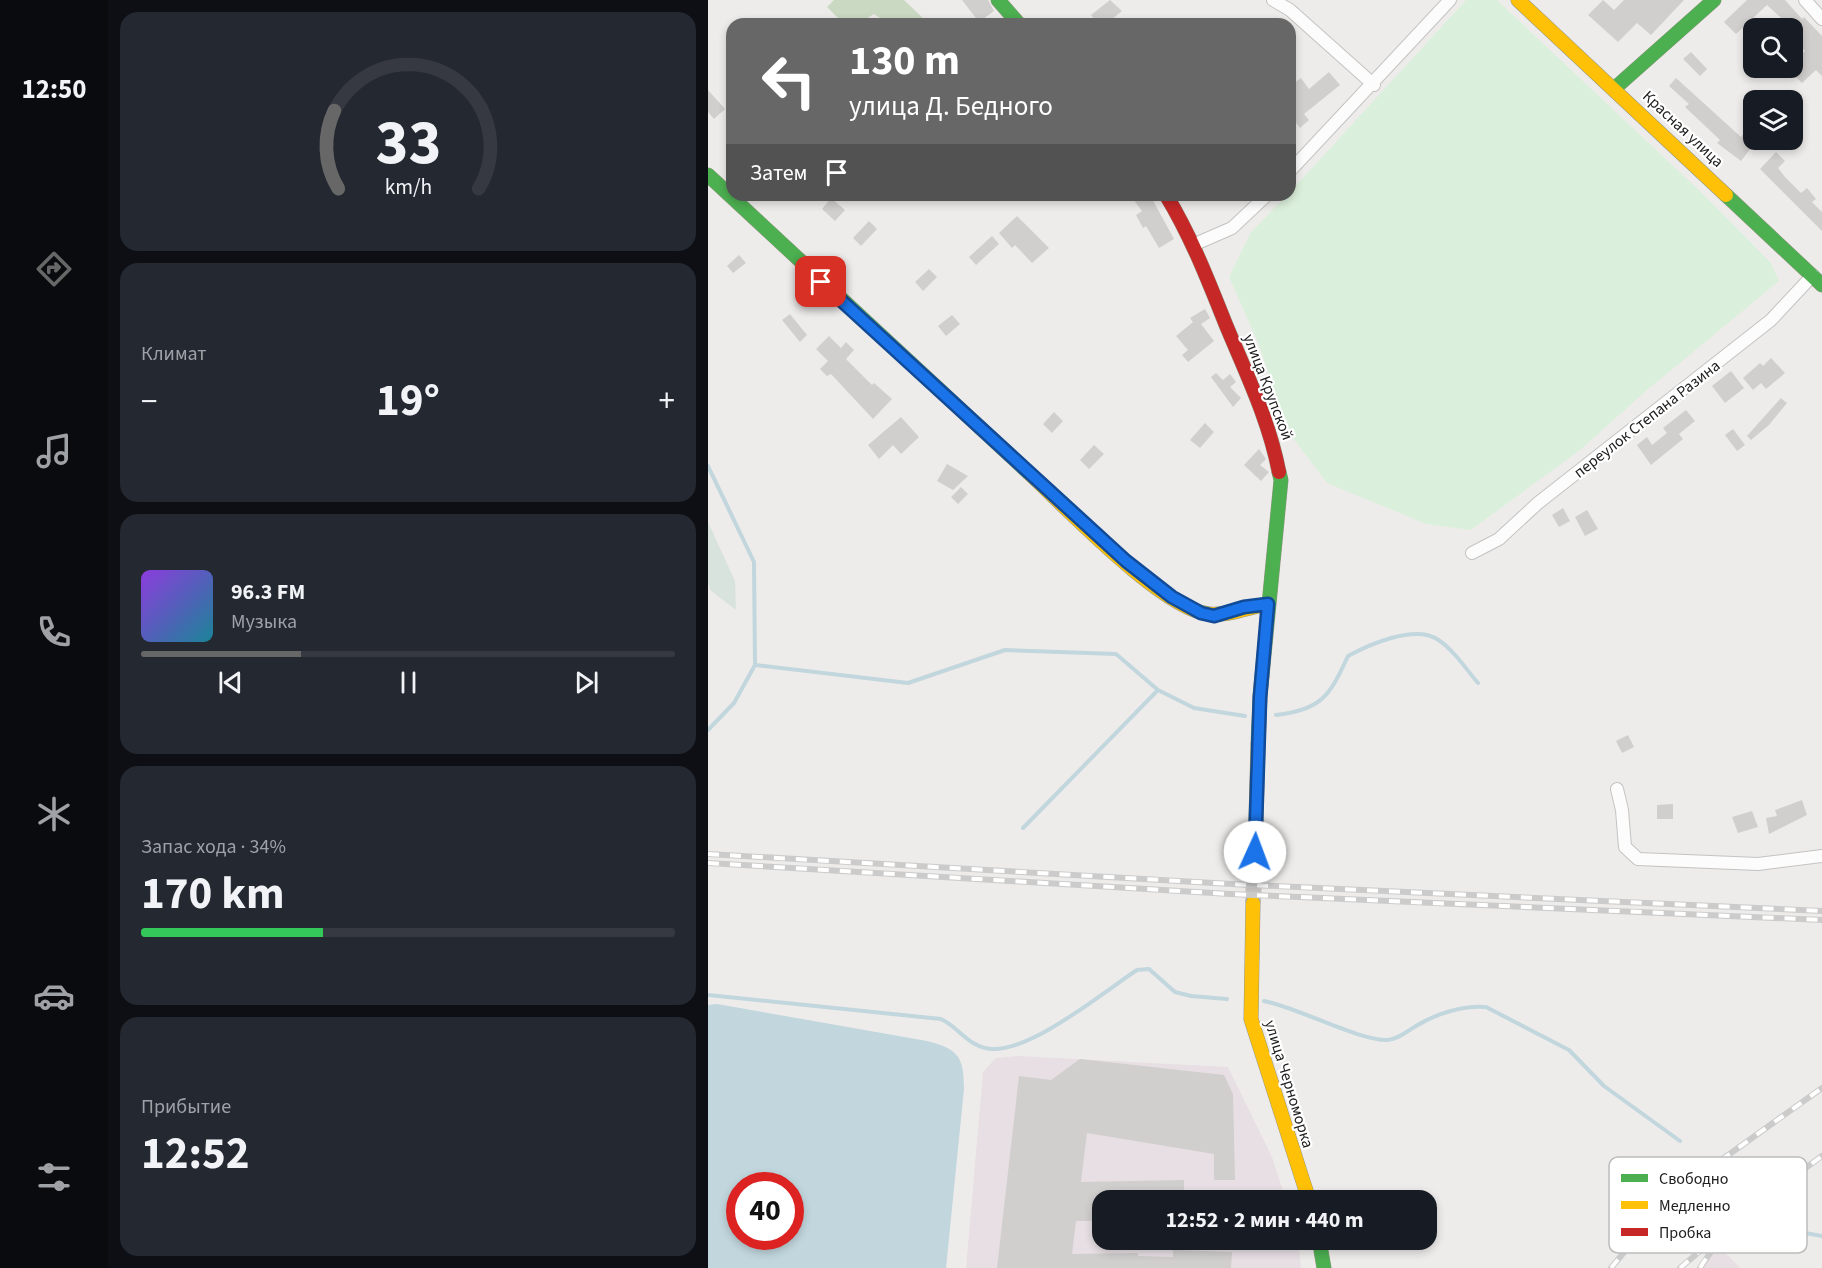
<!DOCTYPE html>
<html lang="ru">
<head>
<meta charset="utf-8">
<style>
	:root { --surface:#171b24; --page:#242831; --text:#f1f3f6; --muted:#9ea1a6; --line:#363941; --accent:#686767 }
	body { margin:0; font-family:"Source Sans 3",sans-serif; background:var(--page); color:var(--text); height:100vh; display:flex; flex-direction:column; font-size:22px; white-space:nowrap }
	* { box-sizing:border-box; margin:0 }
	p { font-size:20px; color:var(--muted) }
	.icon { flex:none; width:33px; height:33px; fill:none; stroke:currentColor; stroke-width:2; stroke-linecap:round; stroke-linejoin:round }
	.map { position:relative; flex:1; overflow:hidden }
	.details { display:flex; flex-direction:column; gap:12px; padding:12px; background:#0d0f14; width:600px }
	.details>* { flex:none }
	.guide { position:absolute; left:18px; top:18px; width:570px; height:183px; border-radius:18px; box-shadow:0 3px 9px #0003; background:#686767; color:#fff; overflow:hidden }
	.tools { position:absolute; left:1035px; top:18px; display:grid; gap:12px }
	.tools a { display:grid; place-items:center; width:60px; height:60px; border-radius:12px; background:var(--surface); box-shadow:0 3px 9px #0003; font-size:30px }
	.speed { position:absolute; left:18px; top:1172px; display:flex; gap:12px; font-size:30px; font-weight:700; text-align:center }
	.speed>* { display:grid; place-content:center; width:78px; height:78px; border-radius:50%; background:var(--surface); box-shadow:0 3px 9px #0003; line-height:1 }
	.speed .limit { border:9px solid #d22; background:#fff; color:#111 }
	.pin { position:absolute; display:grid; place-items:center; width:51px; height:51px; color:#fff; margin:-26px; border-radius:12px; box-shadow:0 3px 9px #0006 }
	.me { position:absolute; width:66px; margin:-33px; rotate:2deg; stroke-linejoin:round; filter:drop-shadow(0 0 4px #0008) }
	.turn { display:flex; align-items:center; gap:21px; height:126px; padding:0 24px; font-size:27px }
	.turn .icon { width:78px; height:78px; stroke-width:2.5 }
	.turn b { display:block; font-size:42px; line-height:51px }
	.then { display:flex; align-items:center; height:57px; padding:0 24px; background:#0003; gap:12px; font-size:22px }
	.big { font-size:45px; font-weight:700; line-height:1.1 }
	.details .tile { flex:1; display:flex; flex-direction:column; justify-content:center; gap:9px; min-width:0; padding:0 21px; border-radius:18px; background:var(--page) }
	.details .dial { align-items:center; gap:0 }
	.dial svg { height:156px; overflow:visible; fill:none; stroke:var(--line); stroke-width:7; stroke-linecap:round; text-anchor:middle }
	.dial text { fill:var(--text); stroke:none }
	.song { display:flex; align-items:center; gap:18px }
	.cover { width:72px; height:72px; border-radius:9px; background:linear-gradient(135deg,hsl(270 70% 55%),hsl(190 70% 35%)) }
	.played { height:6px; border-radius:3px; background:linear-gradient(90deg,var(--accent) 30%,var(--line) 30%) }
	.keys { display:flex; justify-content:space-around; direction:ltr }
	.heat { display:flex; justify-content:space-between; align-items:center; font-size:33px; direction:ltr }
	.charge { height:9px; border-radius:4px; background:linear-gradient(90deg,#34c759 34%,var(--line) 0) }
	.trip { position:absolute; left:384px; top:1190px; width:345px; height:60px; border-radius:18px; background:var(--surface); box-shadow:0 3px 9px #0003; font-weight:700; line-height:60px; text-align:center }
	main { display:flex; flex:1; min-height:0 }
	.tabs { display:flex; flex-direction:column; width:108px; justify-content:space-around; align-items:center; background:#090b0e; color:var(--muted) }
	.tabs .icon { width:42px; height:42px }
	.tabs .active { color:var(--accent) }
	.tabs b { font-size:27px; color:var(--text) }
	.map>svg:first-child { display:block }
	.industrial { fill:#e7dfe3 }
	.forest { fill:#c9d9c2 }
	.wetland { fill:#d9e3dd }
	.park { fill:#dbf0dc }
	.water { fill:#c1d6dd; fill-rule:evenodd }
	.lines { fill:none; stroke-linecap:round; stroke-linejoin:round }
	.stream { stroke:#c1d6dd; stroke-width:4 }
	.building { fill:#d1cfcd }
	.secondary-tunnel { stroke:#c5c3c2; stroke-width:16; stroke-dasharray:16 8; stroke-linecap:butt }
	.street-casing { stroke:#c4c3c2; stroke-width:14 }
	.fast-casing { stroke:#949684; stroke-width:15 }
	.slow-casing { stroke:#949684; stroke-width:15 }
	.jam-casing { stroke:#949684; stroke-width:15 }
	.street { stroke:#fcfcfc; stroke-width:12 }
	.fast { stroke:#4caf50; stroke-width:14 }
	.slow { stroke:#ffc107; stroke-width:14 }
	.jam { stroke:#c62828; stroke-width:14 }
	.rail-casing { stroke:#cbcbcb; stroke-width:6 }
	.rail { stroke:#fff; stroke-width:4; stroke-dasharray:11; stroke-linecap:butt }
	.route-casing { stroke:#114b97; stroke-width:15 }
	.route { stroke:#1a73e8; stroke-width:10 }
	.labels { text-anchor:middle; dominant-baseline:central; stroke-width:4.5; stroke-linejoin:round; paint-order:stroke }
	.street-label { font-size:16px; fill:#202020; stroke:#fff }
	.key { fill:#fff; stroke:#bcbcbc; stroke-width:1.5 }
	.key-label { font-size:16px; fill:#202020 }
</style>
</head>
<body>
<main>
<nav class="tabs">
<b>12:50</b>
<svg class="icon active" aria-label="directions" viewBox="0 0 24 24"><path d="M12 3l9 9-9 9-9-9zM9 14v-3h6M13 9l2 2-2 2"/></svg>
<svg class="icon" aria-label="music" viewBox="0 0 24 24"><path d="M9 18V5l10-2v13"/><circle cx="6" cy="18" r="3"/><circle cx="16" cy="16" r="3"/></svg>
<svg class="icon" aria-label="phone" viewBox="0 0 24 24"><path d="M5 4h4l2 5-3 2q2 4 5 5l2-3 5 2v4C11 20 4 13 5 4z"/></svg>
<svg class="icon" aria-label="climate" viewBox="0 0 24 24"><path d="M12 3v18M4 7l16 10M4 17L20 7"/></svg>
<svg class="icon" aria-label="car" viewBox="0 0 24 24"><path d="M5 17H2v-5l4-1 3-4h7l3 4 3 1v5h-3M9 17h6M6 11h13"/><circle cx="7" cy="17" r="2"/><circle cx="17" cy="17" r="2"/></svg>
<svg class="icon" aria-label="filters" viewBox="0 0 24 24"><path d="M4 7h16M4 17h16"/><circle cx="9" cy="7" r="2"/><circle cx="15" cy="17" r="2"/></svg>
</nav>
<section class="details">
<div class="tile dial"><svg viewBox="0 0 100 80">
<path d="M14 69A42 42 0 1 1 86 69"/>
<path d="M14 69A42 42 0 0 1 12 29" stroke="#686767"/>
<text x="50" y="56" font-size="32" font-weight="700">33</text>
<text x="50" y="72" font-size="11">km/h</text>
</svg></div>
<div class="tile"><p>Климат</p>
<div class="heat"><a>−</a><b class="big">19°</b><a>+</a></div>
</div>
<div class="tile">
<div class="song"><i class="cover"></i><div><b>96.3 FM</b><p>Музыка</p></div></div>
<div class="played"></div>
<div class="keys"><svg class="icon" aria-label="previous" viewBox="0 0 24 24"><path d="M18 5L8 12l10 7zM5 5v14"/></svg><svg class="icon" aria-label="pause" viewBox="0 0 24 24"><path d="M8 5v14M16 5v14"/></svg><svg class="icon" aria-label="next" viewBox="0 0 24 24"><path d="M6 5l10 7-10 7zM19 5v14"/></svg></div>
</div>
<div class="tile"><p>Запас хода · 34%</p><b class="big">170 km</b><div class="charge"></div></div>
<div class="tile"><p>Прибытие</p><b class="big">12:52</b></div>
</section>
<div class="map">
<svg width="1114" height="1268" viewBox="0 0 1114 1268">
	<rect width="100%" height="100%" fill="#eeecea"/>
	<path class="industrial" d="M 310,1056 L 520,1067 L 564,1157 L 578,1200 L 394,1200 L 394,1239 L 590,1239 L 593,1268 L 258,1268 L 275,1072 L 288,1058 Z
		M 1007,1242 L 1032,1268 L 989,1268 Z"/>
	<path class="forest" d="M 126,0 L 196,0 L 221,24 L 181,24 L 166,14 L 150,24 L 136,24 L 119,7 Z"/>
	<path class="wetland" d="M 0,522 L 27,581 L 28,610 L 2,590 L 0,583 Z"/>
	<path class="park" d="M 758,0 L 789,0 L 996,195 L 1063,263 L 1071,281 L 938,391 L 872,450 L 763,530 L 718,524 L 619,483 L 581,433 L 550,343 L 521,277 L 543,232 L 579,195 L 582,195 L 582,192 Z"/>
	<path class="water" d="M 9,1004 L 219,1041 C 250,1049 256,1056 256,1089 L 238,1268 L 0,1268 L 0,1005 ZM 32,1185 L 82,1185 L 82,1236 L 32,1236 Z"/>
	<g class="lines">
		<path class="stream" d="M 0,466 L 46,562 L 47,665 L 26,703 L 0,730
			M 47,665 L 200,683 L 297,650 L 408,654 L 450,690 L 486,708 L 537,716
			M 568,715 C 614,710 622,695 640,656 C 662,644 706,625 729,639 C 745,649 758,669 770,683
			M 315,828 L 450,690
			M 0,995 L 233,1019 C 252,1028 261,1048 284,1049 C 324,1051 394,993 429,970 L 441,969 L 467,992 L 483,996 L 519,999
			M 556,1001 C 591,1008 649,1040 679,1040 C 691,1039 699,1031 708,1026 C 727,1014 756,1005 778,1007 L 861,1050 L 896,1086 L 972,1141
			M 1014,1179 L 1033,1193
			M 1060,1218 L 1086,1231 L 1114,1236"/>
	</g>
	<path class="building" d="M 254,0 L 280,0 L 286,11 L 271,22 Z
		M 402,0 L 414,11 L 398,24 L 390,24 L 383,15 Z
		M 895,0 L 906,10 L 916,0 L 976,0 L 943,35 L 929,23 L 910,42 L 880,15 Z
		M 1039,0 L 1077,0 L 1094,19 L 1096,17 L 1114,36 L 1114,76 L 1108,70 L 1094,83 L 1079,68 L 1084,68 L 1084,63 L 1097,51 L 1084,38 L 1084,28 L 1059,5 L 1028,34 L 1016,22 Z
		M 983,52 L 999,69 L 992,76 L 975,59 Z
		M 621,72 L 632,85 L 596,114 L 601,120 L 592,128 L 582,115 L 582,86 L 593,78 L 601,89 Z
		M 968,78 L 1033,137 L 1046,120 L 1046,144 L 1033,161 L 1009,143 L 1012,140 L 977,107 L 981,104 L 961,86 Z
		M 0,90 L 17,109 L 6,119 L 0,112 Z
		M 1068,152 L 1077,161 L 1070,168 L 1077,177 L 1093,193 L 1099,188 L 1108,199 L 1104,202 L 1114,212 L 1114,231 L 1052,169 Z
		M 422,195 L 442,195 L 466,239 L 451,248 L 438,226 L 435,228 L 428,215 L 434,211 Z
		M 123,198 L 137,210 L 127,221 L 114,209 Z
		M 309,216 L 341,248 L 324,263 L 307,245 L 304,248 L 291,233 Z
		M 161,221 L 169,229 L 153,246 L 145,238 Z
		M 284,236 L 291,244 L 268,265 L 261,257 Z
		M 31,255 L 38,263 L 25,273 L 19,266 Z
		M 221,269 L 229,277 L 215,291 L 207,282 Z
		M 497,309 L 502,318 L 493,324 L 506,341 L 480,362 L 474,355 L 480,350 L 468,336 L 485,322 L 482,318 Z
		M 82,314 L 99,335 L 92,342 L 74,320 Z
		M 244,315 L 252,324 L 238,336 L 230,326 Z
		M 121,336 L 133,348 L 138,342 L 146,350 L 138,359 L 164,385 L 166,383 L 184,399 L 165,419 L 123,374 L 119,376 L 112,369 L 120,361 L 108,349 Z
		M 1063,358 L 1077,373 L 1058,389 L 1053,383 L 1045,390 L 1035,378 L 1052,363 L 1055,366 Z
		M 1023,371 L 1036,388 L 1017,403 L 1004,386 Z
		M 508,373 L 515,380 L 522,374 L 528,382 L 522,387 L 533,398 L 525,407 L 503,377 Z
		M 1073,398 L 1079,403 L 1061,425 L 1043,440 L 1039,436 Z
		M 978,410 L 987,421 L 971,434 L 975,439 L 943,465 L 929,445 L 939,437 L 944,445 L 959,433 L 955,428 Z
		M 346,412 L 355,421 L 344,433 L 335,424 Z
		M 193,417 L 211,437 L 193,454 L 185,445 L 171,459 L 160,445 Z
		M 497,423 L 506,432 L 492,448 L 482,440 Z
		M 1025,429 L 1037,445 L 1029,451 L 1017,435 Z
		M 386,445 L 396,454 L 381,469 L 372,460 Z
		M 551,449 L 558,459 L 552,465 L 561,472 L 553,481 L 536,465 Z
		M 239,464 L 260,476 L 245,490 L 229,481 Z
		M 253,487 L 260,494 L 250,504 L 243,497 Z
		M 855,508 L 862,521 L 851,527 L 844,515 Z
		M 879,510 L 890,529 L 877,536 L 867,517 Z
		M 920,735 L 926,747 L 914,753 L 908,741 Z
		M 1094,800 L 1099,815 L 1061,834 L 1058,818 L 1069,816 L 1067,810 Z
		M 965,804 L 965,819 L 949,819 L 949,805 Z
		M 1044,811 L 1050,827 L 1030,833 L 1024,817 Z
		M 372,1059 L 516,1075 L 525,1094 L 527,1180 L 506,1180 L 506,1154 L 379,1133 L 373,1182 L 476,1180 L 476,1200 L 394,1200 L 394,1221 L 368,1221 L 364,1254 L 430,1253 L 430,1256 L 465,1257 L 465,1250 L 524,1252 L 523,1268 L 289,1268 L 311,1076 L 343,1080 Z"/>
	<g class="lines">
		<path class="secondary-tunnel" d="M 545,903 L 547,853"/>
		<defs>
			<path id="street" d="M 565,0 L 582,10 L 666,85
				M 1097,0 L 1114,19
				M 582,171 L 742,0
				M 485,245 L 524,228 L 559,195
				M 764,553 L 791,539 L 830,503 L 1063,320 L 1105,275
				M 909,789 L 914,810 L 917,847 L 930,859 L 1050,864 L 1114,856"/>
			<path id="fast" d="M 290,0 L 311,24
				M 907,88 L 1006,0
				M 0,175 L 321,473
				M 1018,195 L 1114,285
				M 550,744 L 552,697 L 573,480 L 571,472
				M 611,1239 L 616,1268"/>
			<path id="slow" d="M 810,0 L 1018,195
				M 321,473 C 358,507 455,610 501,614 C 521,616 541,607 560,604
				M 547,853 L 550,744
				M 545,903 L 543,1019 L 601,1200"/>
			<path id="jam" d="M 458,195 C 483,236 500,280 518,325 C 538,373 561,420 571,472"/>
		</defs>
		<use href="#street" class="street-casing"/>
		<use href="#fast" class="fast-casing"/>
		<use href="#slow" class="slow-casing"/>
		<use href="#jam" class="jam-casing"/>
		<use href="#street" class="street"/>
		<use href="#fast" class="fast"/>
		<use href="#slow" class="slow"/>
		<use href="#jam" class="jam"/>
		<defs>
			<path id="rail" d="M 0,854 L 523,884 L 1114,911
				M 0,863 L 522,894 L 1114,920
				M 903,1268 L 922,1245 L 1009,1163 L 1114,1088
				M 972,1268 L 1005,1240
				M 992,1268 C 1022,1219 1069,1189 1114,1156"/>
		</defs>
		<use href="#rail" class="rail-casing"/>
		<use href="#rail" class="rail"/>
	</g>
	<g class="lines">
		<defs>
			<path id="route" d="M 113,282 L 418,561 L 464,597 L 493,613 L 506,616 L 536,607 L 560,604 L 552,697 L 547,852"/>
		</defs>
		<use href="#route" class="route-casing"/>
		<use href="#route" class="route"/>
	</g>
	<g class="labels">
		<g class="street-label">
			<text transform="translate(975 129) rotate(43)">Красная улица</text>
			<text transform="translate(560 387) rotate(69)">улица Крупской</text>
			<text transform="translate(939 419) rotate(-38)">переулок Степана Разина</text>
			<text transform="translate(581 1084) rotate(73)">улица Черноморка</text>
		</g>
	</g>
	<rect x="901" y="1157" width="198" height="96" rx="9" class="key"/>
	<rect x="913" y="1174" width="27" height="8" fill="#4caf50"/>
	<rect x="913" y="1201" width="27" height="8" fill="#ffc107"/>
	<rect x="913" y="1228" width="27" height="8" fill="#c62828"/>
	<g class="key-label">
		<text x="951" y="1184">Свободно</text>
		<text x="951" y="1211">Медленно</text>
		<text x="951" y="1238">Пробка</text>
	</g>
</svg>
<div class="tools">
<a><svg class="icon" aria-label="search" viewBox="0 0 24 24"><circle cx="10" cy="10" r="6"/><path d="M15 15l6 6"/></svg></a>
<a><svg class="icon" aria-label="layers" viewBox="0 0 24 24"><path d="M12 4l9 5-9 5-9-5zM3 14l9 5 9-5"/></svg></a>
</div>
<div class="speed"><div class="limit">40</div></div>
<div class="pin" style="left:113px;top:282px;background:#d93025"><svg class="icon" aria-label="arrive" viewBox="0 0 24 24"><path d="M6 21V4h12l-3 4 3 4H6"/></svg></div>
<svg class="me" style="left:547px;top:852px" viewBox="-20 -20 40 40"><circle r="19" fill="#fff"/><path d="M0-13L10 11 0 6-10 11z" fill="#1a73e8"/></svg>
<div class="trip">12:52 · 2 мин · 440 m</div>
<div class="guide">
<div class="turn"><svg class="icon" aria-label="left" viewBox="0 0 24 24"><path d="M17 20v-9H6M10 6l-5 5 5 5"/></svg><div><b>130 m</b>улица Д. Бедного</div></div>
<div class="then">Затем<svg class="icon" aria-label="arrive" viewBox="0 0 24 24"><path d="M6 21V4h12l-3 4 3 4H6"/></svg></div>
</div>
</div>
</main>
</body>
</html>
